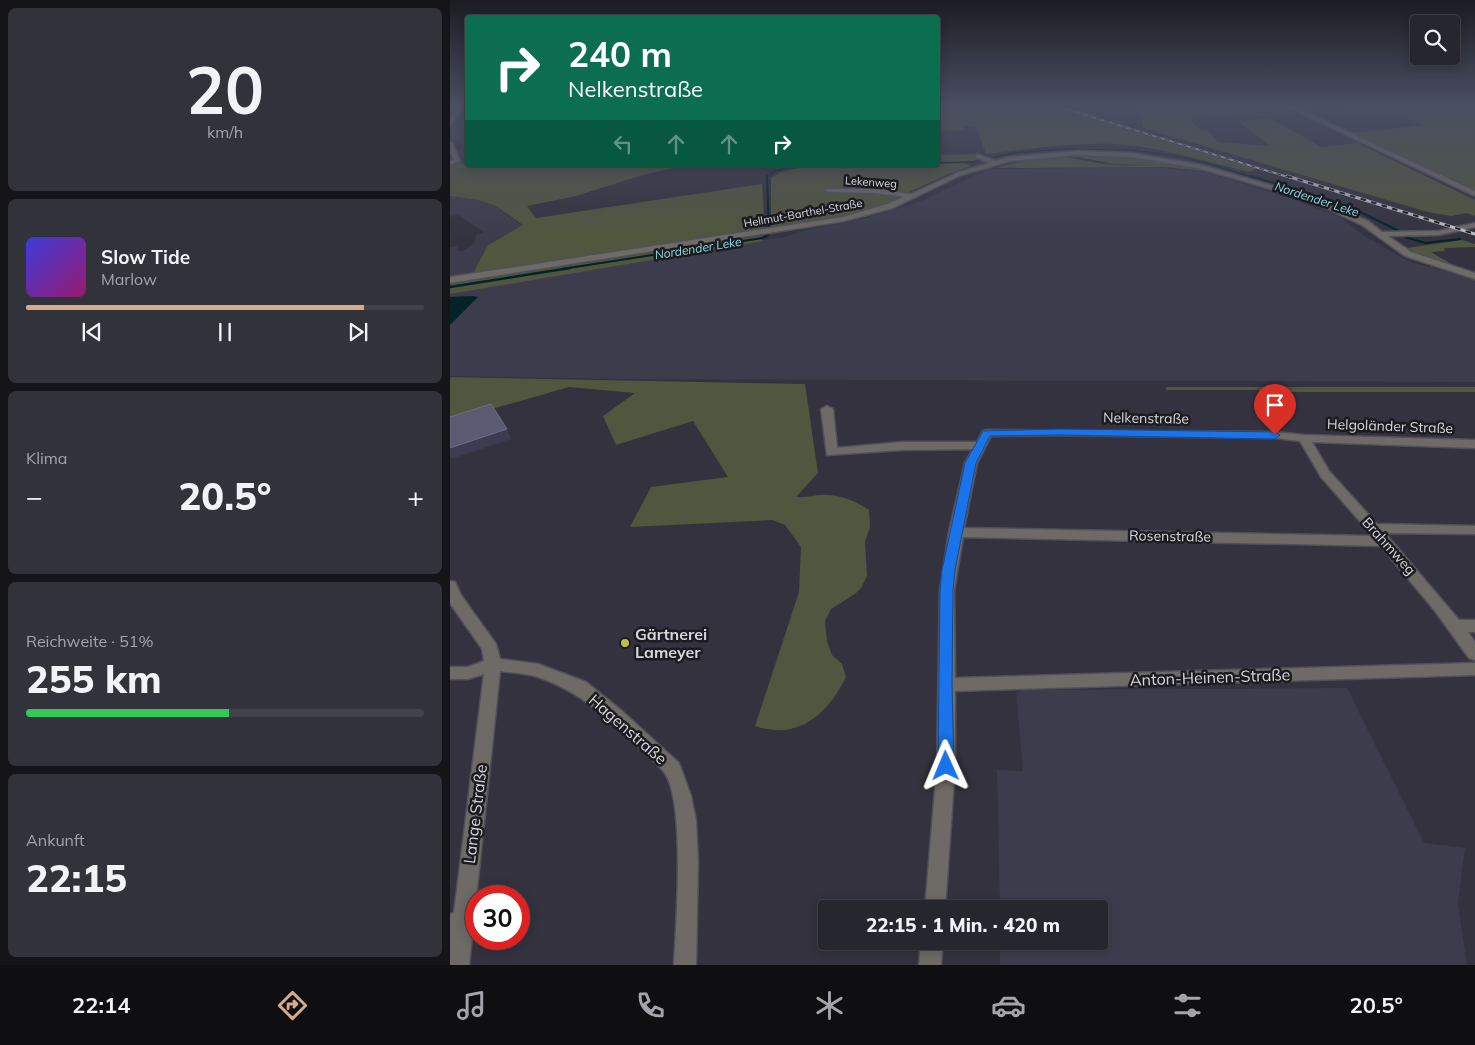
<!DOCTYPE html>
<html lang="de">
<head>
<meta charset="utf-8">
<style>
	:root { --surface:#26262e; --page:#32323a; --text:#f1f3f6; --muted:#a4a5aa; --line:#42434a; --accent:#d6ab8b }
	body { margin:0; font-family:Mulish,sans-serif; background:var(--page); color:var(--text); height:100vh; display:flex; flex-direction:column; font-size:19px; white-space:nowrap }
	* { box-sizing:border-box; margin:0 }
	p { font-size:16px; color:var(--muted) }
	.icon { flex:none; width:28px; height:28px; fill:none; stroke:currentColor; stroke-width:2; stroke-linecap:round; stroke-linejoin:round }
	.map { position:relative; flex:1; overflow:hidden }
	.drawer { display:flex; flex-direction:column; gap:8px; padding:8px; background:#151519; width:450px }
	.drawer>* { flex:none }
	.top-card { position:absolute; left:15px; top:15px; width:475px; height:152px; border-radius:5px; box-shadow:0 2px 12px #0003,0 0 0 1px var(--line); background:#0b6e4f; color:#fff; overflow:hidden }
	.controls { position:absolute; left:960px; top:15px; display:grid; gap:10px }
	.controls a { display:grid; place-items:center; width:50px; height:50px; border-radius:5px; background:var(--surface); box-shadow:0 2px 12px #0003,0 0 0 1px var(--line); font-size:25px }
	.speed { position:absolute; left:15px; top:885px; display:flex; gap:10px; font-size:25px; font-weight:700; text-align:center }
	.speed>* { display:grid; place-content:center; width:65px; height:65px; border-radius:50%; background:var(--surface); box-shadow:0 2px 12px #0003,0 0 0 1px var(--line); line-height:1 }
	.speed .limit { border:8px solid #d22; background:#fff; color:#111 }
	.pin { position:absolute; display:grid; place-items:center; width:42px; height:42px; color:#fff; margin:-51px -21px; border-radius:50% 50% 50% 0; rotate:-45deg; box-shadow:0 0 5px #0007 }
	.pin .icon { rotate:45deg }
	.me { position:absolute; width:55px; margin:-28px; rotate:359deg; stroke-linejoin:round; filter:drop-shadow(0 0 4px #0008) }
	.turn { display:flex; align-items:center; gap:18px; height:105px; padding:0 20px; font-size:22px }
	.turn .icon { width:65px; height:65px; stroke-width:2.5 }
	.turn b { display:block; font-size:35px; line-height:42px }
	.lanes { display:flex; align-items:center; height:48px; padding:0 20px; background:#0003; justify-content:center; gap:25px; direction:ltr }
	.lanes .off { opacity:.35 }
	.big { font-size:38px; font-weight:800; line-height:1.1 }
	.drawer .widget { flex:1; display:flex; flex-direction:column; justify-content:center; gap:8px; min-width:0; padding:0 18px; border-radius:8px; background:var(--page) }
	.drawer .dial { align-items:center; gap:0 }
	.dial b { font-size:65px; line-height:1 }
	.song { display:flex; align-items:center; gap:15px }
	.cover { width:60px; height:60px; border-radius:8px; background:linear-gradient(135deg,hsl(240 70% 55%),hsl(320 70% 35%)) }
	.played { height:5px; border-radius:2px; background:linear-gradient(90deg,var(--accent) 85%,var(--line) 85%) }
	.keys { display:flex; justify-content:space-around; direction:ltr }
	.heat { display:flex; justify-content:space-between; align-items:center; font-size:28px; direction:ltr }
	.charge { height:8px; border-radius:4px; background:linear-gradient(90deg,#34c759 51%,var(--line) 0) }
	.trip { position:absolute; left:368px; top:900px; width:290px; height:50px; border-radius:5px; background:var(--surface); box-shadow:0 2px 12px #0003,0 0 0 1px var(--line); font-weight:800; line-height:50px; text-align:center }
	.tab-bar { display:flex; height:80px; justify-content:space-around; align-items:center; background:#0f0f12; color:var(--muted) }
	.tab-bar .icon { width:35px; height:35px }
	.tab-bar .selected { color:var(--accent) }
	.tab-bar b { font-size:22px; color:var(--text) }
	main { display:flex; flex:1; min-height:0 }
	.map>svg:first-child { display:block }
	.built { fill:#3c3c4d }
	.green { fill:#51563e }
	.water { fill:#032327 }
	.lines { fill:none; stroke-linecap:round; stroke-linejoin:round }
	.stream-far2 { stroke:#032327; stroke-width:1 }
	.stream-far1 { stroke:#032327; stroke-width:2 }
	.stream { stroke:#032327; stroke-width:2.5 }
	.minor-casing { stroke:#50505b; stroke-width:3 }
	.minor { fill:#6e6a65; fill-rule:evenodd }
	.rail-far1-casing { stroke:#c1c1c8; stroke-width:2 }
	.rail-casing { stroke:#c1c1c8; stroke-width:3 }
	.rail-far1 { stroke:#1b1b20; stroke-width:1; stroke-dasharray:4.5; stroke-linecap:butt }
	.rail { stroke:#1b1b20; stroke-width:2; stroke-dasharray:5.5; stroke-linecap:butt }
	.shaded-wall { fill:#3c3b51 }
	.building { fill:#5b5a73; stroke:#6e6e83 }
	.route { fill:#1a73e8; stroke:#114b97 }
	.poi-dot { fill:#b6c148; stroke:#1b1b20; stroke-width:2 }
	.labels { text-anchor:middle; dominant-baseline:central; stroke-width:5; stroke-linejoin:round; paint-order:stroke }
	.far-street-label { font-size:11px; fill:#d6d6dd; stroke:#1b1b20 }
	.far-water-label { font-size:12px; font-style:italic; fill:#8cd8e2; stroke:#1b1b20 }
	.street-label { font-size:14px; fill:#d6d6dd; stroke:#1b1b20 }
	.near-poi-label { font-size:16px; font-weight:bold; fill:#d6d6dd; stroke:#1b1b20; text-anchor:start }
	.near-street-label { font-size:16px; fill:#d6d6dd; stroke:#1b1b20 }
</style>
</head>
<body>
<main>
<section class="drawer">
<div class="widget dial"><b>20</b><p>km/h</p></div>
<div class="widget">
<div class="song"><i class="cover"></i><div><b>Slow Tide</b><p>Marlow</p></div></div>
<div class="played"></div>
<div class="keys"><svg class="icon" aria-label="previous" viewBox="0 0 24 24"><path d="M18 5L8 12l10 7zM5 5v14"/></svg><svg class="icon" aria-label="pause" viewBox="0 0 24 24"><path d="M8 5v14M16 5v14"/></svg><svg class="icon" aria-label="next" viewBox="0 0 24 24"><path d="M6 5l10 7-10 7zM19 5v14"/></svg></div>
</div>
<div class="widget"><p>Klima</p>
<div class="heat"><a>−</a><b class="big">20.5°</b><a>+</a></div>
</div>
<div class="widget"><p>Reichweite · 51%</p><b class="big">255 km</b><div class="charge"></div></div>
<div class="widget"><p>Ankunft</p><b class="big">22:15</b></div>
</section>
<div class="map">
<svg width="1025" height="965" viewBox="0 0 1025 965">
	<rect width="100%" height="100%" fill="#33323e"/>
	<path class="built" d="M 17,124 L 17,156 L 12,158 L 8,152 L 13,146 L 9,139 L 1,135 L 1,127 Z
		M 680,168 L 713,168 L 754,172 L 842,199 L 889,217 L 913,235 L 958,261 L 1025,280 L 1025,382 L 165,379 L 0,376 L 0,294 L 130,270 L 334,237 L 361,229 L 405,221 L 469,202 L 523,176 L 542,169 Z
		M 0,196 L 28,200 L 44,205 L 69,224 L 74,225 L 38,245 L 23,273 L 0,277 L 0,247 L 8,246 L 6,250 L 12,251 L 24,244 L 26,235 L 34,232 L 8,215 L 0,216 Z
		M 897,688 L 974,843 L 1015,848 L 1008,904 L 1017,965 L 550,965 L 550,941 L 649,941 L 649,909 L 550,909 L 547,770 L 573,771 L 566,692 L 574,690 Z"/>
	<path class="green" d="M 488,105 L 595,105 L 807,169 L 799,172 C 755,161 710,147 665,144 C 622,142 578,149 536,154 L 526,126 L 513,126 L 514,130 L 488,131 Z
		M 688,105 L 832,105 L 841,109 L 813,112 L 820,116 L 784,118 L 777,115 L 759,115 L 760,117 L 749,118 L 741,121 L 749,129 L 757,130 L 768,142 L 820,146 L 788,121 L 820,118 L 871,147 L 907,143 L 1025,200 L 1025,216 L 1016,213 L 1001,216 L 978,212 L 693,128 Z
		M 893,105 L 1025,105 L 1025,190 L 900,133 L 974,125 L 936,110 L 912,113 Z
		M 488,149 L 489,155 L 530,154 L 530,158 L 523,161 L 488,162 Z
		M 659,155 L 697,158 L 736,166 L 664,164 L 623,156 Z
		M 602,156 C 623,156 643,164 664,165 C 694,167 724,162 754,171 L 715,167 L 546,168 L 577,160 Z
		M 17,162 L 18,165 L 237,165 L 193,175 L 126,196 L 77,206 L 86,218 L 312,184 L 315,229 L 23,273 L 38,245 L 73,225 L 44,205 L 28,200 L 0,196 L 0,164 Z
		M 515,163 L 521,166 L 496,175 L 447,198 C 436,214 339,227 321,228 L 321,178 L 331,172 L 349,168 Z
		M 316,235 L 309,238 L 0,286 L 0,284 Z
		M 311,239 L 314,241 L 0,294 L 0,287 Z
		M 1012,240 L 1025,244 L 1025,247 L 994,248 L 995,251 L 981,252 L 1006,267 L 1025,273 L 984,262 L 957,248 Z
		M 0,377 L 355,384 L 368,473 L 346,497 C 357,498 368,494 378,495 C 394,496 407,502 419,510 L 420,527 L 415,542 L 417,576 L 411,588 L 405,594 L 381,609 L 375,621 L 377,641 L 382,655 L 392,664 L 396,677 C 378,714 348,741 305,726 L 349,592 L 351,547 L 335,525 L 323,520 L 180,527 L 201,487 L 278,477 L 243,421 L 166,445 L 153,416 L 185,393 L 119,387 L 0,421 Z
		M 716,387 L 1025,387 L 1025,392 L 816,392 L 807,390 L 716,390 Z"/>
	<path class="water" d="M 22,296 L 28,297 L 0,325 L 0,297 Z"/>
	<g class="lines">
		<path class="stream-far2" d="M 488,163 L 523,162 L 563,153 L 614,149 L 681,150 L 720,155 L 752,162 L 806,178
			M 316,178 L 325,171 L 335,168 L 436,165"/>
		<path class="stream-far1" d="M 801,176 L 900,207 L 949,231
			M 955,237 L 975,243 L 1010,239
			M 112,269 L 312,238 L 318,235 L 319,228 L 317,176"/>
		<path class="stream" d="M 0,287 L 120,268"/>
		<defs>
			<path id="minor" d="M 9,105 L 14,105 L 0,125 L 0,119 Z
				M 833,105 L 840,105 L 1025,191 L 1025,196 Z
				M 0,142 L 3,144 L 10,161 L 0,165 L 0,161 L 4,160 L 0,151 Z
				M 628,151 L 681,153 L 751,165 L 860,197 L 918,221 L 932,232 L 989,231 L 1025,223 L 1025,227 L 989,235 L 938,236 L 961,252 L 1025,273 L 1025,279 L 955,256 L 912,225 L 856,199 L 748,168 L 681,157 L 628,155 L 560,161 L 511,175 L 443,208 L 394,221 L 0,283 L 0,277 L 393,217 L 437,204 L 454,197 L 424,193 L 378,192 L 376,191 L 376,189 L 424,189 L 461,194 L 507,173 L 540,163 L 525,157 L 527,154 L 546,161 L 560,157 Z
				M 377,406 L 383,409 L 387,448 L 452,442 L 527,442 L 533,431 L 537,430 L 825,432 L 854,435 L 1025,440 L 1025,448 L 862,442 L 879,471 L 927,524 L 1025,526 L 1025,534 L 935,533 L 1009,620 L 1025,620 L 1025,632 L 1018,632 L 1025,642 L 1025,660 L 1019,658 L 985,611 L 931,546 L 513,537 L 504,591 L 505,678 L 1025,663 L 1025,675 L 505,691 L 505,766 L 495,909 L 475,909 L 487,766 L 490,591 L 499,532 L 515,463 L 523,449 L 452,450 L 377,455 L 371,409 ZM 610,435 L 825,438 L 850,441 L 871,477 L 923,536 L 514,528 L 527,463 L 541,436 Z
				M 0,581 L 5,582 L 11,595 L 46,644 L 50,659 L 88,664 L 136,682 L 172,711 L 229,763 L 241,796 L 246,821 L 248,862 L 246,965 L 224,965 C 226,927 236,800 214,772 C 201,756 182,742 167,728 C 143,705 120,688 88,677 C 76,673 62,673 50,671 L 19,965 L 0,965 L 0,914 L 4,913 L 34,674 L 18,679 L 0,679 L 0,667 L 18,667 L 34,661 L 32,649 L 0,603 Z
				M 471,941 L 493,941 L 491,965 L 469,965 Z"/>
		</defs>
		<use href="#minor" class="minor-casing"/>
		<use href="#minor" class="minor"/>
		<defs>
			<path id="rail-far1" d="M 603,105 L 841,178"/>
			<path id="rail" d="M 837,176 L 1025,234"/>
		</defs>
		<use href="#rail-far1" class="rail-far1-casing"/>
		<use href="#rail" class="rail-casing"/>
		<use href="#rail-far1" class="rail-far1"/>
		<use href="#rail" class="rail"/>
	</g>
	<path class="shaded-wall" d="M 57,429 L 61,439 L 1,459 L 0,458 L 0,448 Z"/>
	<path class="building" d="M 41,404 L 57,429 L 0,448 L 0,417 Z"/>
	<linearGradient id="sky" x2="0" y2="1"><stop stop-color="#1c1c22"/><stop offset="0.44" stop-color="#4a4f63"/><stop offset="1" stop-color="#4a4f63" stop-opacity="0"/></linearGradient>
	<rect width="1025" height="240" fill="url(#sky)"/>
	<path class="route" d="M 610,429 L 825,432 L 830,435 L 825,439 L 610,435 L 540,436 L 526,463 L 505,570 L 503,591 L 502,685 L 504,766 L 502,771 L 496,773 L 490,771 L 488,766 L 490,591 L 492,570 L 515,463 L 533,431 Z"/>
	<circle class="poi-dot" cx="175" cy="643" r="5"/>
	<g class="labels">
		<g class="far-street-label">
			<text transform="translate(421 182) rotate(4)">Lekenweg</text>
			<text transform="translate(353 213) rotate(-10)">Hellmut-Barthel-Straße</text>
		</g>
		<g class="far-water-label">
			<text transform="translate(867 199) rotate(18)">Nordender Leke</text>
			<text transform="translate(248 248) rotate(-9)">Nordender Leke</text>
		</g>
		<g class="street-label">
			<text transform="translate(696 418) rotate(1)">Nelkenstraße</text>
			<text transform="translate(940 426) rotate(2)">Helgoländer Straße</text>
			<text transform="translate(720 536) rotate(1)">Rosenstraße</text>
			<text transform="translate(939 546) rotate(48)">Brahmweg</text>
		</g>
		<g class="near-poi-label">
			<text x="185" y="634">Gärtnerei<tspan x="185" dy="18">Lameyer</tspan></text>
		</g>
		<g class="near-street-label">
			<text transform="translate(760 677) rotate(-2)">Anton-Heinen-Straße</text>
			<text transform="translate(178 729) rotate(41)">Hagenstraße</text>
			<text transform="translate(25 814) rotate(-83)">Lange Straße</text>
		</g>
	</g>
</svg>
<div class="controls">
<a><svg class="icon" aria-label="search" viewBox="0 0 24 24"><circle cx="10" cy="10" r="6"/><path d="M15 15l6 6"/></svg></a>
</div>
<div class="speed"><div class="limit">30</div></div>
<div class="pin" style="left:825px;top:435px;background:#d93025"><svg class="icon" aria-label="arrive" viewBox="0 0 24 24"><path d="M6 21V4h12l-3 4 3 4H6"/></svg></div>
<svg class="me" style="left:496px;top:766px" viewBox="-20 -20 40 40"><path d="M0-17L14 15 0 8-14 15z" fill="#1a73e8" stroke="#fff" stroke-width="4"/></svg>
<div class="trip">22:15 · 1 Min. · 420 m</div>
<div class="top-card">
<div class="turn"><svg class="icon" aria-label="right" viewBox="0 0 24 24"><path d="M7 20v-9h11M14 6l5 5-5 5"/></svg><div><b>240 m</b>Nelkenstraße</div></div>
<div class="lanes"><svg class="icon off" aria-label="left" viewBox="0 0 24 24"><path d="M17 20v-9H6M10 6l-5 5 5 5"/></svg><svg class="icon off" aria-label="ahead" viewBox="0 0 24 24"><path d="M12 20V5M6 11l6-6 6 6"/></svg><svg class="icon off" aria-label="ahead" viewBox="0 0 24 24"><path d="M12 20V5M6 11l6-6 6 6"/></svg><svg class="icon" aria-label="right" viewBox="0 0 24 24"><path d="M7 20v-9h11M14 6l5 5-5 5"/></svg></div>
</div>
</div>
</main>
<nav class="tab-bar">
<b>22:14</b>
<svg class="icon selected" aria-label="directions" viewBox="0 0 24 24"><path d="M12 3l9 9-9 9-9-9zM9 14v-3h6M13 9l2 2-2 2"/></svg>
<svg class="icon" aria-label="music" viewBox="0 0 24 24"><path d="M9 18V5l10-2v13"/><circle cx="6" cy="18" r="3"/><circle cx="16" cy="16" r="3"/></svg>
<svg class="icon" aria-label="phone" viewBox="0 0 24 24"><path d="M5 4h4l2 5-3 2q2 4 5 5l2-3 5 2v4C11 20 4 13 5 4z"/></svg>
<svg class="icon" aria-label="climate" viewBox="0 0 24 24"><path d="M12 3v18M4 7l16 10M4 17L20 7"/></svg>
<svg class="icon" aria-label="car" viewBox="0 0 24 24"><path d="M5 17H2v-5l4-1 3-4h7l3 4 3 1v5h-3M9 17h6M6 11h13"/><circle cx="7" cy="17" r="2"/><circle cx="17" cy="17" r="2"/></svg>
<svg class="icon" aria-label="filters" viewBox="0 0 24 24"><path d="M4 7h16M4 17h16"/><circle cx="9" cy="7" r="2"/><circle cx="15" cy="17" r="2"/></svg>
<b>20.5°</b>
</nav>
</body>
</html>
